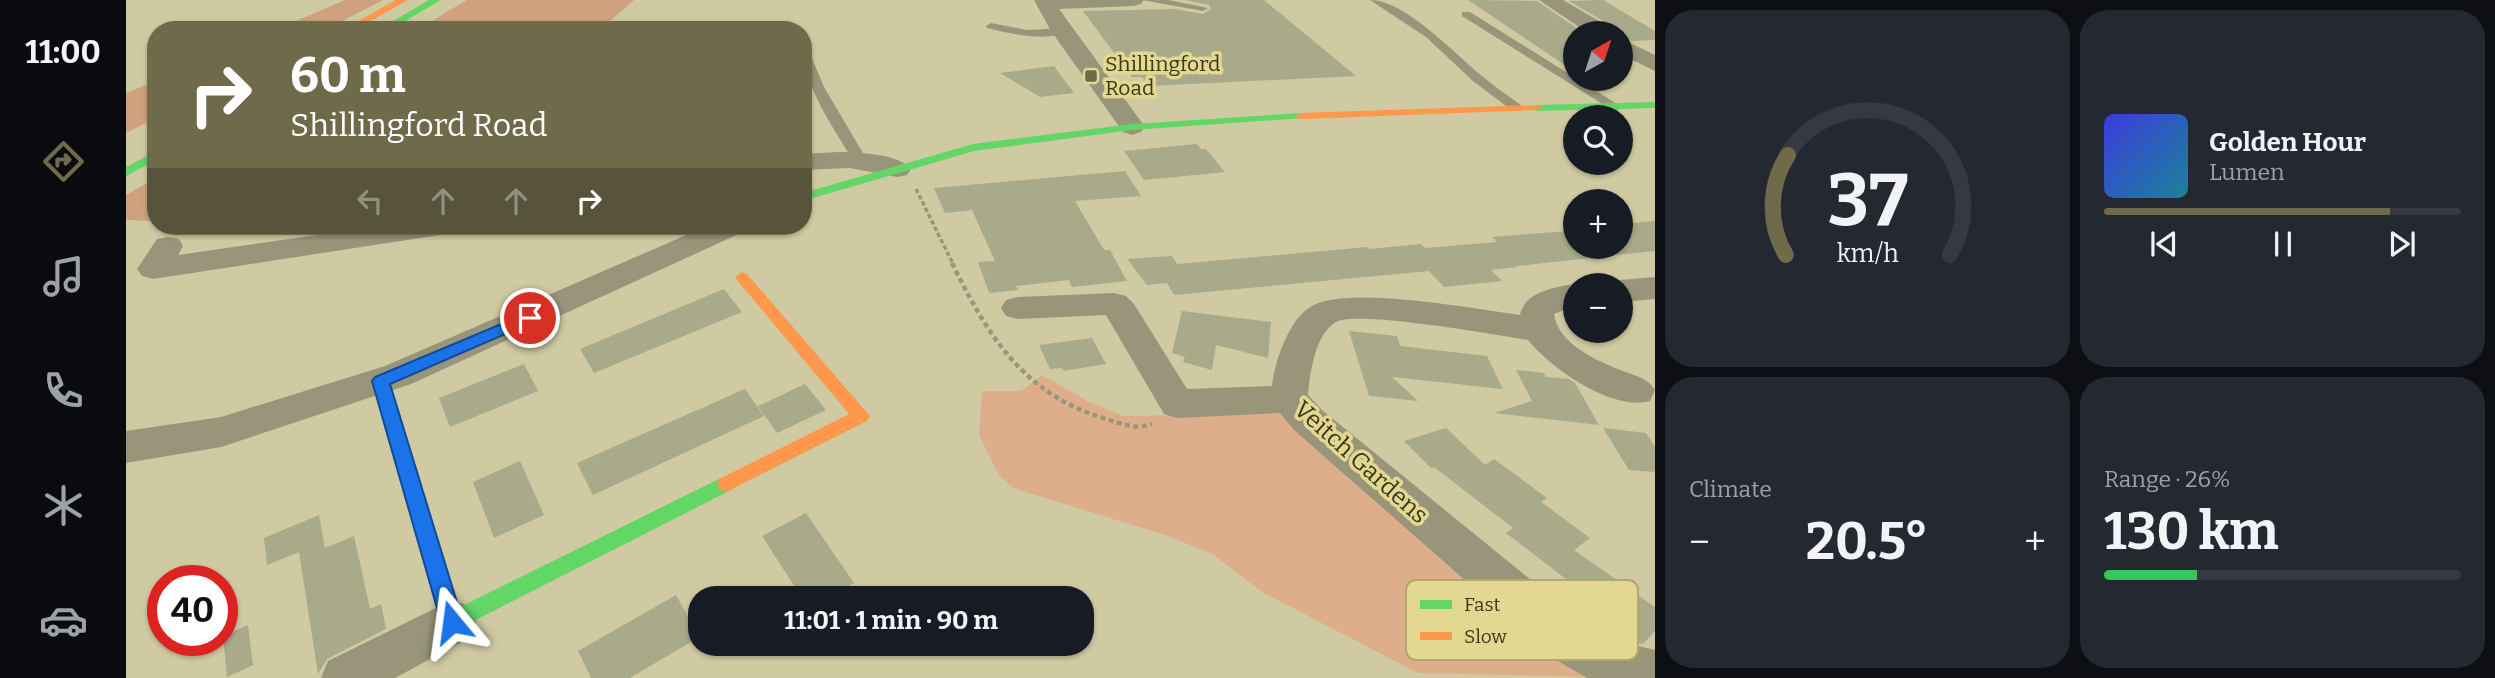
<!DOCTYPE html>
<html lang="en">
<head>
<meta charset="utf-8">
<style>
	:root { --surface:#171b24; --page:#242831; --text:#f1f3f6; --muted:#9ea1a6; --line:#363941; --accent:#6f6a4a }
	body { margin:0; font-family:Bitter,serif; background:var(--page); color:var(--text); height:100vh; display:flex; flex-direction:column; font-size:26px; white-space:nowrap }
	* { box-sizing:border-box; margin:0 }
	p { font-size:23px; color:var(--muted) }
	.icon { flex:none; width:38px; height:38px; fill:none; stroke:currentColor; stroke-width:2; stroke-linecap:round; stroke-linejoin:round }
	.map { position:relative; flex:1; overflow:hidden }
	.side { display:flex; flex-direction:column; gap:10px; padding:10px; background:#0d0f14; width:840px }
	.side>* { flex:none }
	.guide { position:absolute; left:21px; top:21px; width:665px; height:214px; border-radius:28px; box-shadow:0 2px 5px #0004; background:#6f6a4a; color:#fff; overflow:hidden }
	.needle { width:46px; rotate:39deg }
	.tools { position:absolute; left:1437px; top:21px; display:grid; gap:14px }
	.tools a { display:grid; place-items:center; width:70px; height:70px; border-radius:50%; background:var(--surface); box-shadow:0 2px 5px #0004; font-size:35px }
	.speed { position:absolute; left:21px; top:565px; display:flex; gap:14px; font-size:35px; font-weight:700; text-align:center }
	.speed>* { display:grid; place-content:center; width:91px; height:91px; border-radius:50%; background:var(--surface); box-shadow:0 2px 5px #0004; line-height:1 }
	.speed .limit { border:10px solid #d22; background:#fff; color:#111 }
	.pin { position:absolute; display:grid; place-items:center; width:60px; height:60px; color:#fff; margin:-30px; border:4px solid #fff; border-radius:50%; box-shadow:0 2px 7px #0007 }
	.me { position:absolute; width:77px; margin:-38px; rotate:344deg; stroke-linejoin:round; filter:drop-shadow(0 0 5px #0008) }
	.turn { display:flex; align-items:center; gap:24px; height:147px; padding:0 28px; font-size:32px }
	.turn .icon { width:91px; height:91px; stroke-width:2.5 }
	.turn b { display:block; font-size:49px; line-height:60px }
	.lanes { display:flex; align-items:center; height:66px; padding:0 28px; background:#0003; justify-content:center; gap:35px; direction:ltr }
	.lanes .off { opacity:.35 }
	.big { font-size:52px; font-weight:700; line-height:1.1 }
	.side .widget { flex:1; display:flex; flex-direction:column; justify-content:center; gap:10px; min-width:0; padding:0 24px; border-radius:28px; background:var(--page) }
	.side .dial { align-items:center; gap:0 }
	.dial svg { height:182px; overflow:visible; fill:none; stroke:var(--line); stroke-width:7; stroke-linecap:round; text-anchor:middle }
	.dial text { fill:var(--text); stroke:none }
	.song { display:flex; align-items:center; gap:21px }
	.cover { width:84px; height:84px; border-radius:10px; background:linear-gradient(135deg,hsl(240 70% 55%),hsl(190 70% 35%)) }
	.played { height:7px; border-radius:4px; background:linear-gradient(90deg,var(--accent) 80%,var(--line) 80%) }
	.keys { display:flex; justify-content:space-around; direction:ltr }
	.heat { display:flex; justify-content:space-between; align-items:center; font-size:38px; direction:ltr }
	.charge { height:10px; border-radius:5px; background:linear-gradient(90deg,#34c759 26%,var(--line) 0) }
	.side .tiles { flex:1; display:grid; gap:10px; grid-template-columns:repeat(2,1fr) }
	.trip { position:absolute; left:562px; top:586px; width:406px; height:70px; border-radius:28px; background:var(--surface); box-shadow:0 2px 5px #0004; font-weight:700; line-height:70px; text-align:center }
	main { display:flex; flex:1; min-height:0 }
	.tabs { display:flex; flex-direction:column; width:126px; justify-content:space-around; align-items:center; background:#090b0e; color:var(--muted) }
	.tabs .icon { width:49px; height:49px }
	.tabs .on { color:var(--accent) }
	.tabs b { font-size:32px; color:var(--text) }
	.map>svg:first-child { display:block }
	.green { fill:#deae8b }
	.forest { fill:#d0a17e }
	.building { fill:#a8aa89 }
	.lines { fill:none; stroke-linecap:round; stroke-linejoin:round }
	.path-far1 { stroke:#99967b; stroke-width:3.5; stroke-dasharray:4.5 2.5; stroke-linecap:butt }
	.path { stroke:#99967b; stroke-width:4.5; stroke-dasharray:5 3.5; stroke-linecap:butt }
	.lane { fill:#99957a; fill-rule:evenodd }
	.street { fill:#99957a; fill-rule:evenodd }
	.fast { fill:#63d668; fill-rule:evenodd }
	.slow { fill:#ff974d; fill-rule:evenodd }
	.route { fill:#1a73e8; stroke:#114b97; stroke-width:2 }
	.poi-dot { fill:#6f6a4a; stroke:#e2d891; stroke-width:2.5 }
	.labels { text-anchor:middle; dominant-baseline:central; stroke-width:7; stroke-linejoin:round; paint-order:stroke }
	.far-poi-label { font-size:21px; fill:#3b371a; stroke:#e2d891; text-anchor:start }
	.street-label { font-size:24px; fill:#3b371a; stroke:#e2d891 }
	.key { fill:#e2d891; stroke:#b0a86d; stroke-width:2 }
	.key-label { font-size:19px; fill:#3b371a }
</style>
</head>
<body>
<main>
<nav class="tabs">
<b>11:00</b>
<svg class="icon on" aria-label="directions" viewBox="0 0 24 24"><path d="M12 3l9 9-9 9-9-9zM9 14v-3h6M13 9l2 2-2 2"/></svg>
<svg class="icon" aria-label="music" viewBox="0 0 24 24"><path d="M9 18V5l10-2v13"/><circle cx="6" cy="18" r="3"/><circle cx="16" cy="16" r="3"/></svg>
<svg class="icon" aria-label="phone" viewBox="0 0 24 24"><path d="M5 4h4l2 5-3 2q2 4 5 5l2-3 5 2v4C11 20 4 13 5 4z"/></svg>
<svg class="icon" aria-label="climate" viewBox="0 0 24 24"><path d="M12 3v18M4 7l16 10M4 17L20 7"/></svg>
<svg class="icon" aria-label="car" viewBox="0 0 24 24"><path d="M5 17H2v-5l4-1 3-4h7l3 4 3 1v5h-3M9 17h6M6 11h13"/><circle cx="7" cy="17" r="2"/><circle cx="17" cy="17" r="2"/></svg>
</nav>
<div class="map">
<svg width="1529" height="678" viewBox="0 0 1529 678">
	<rect width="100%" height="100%" fill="#d0caa3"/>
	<path class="green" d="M 916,375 L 965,403 L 998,416 L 1156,413 L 1466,677 L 1292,673 L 1136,592 L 1086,554 L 1042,536 L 887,488 L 872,474 L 853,435 L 856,391 L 895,391 Z"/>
	<path class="forest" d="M 219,0 L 257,0 L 199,30 L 149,30 Z
		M 341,0 L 508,0 L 474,30 L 299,30 L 309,19 Z
		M 30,81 L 30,118 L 0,133 L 0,93 Z
		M 30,178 L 30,221 L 0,220 L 0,195 Z"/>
	<path class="building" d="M 1059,0 L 1138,0 L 1230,76 L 1024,86 L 1016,77 L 1006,77 L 957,11 L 1049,9 L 1077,14 L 1085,9 L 1083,5 Z
		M 1342,0 L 1411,1 L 1458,33 L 1449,33 L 1449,72 Z
		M 1477,0 L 1529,31 L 1529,40 L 1506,41 L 1491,33 L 1486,26 L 1443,1 Z
		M 928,66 L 948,93 L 914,97 L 874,73 Z
		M 1071,144 L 1075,149 L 1080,149 L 1099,172 L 1018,180 L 998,151 Z
		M 999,171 L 1015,196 L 949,201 L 978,250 L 984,250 L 1001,281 L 946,287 L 943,280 L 890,286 L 892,290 L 863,293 L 852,262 L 869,261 L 846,210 L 819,213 L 808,188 Z
		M 1529,221 L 1529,251 L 1390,266 L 1392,267 L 1365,270 L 1376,281 L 1318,287 L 1303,271 L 1048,295 L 1041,283 L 1021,285 L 1001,259 L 1046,256 L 1051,264 L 1241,247 L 1243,249 L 1295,244 L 1299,248 L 1371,242 L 1366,237 L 1441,231 L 1449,233 L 1449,247 L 1494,247 L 1494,224 Z
		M 598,289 L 616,312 L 468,373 L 454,349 Z
		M 1056,311 L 1145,322 L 1142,358 L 1090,345 L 1086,370 L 1057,362 L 1059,357 L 1046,353 Z
		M 1223,331 L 1271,336 L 1274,346 L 1361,356 L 1377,389 L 1266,377 L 1292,401 L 1243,396 Z
		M 966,338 L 980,364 L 938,371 L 936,368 L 924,369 L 913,345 Z
		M 398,364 L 412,391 L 324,427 L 313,398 Z
		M 1390,370 L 1418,373 L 1420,377 L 1443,379 L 1449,383 L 1473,425 L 1368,413 L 1406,401 Z
		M 679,384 L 700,410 L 651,433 L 632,406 Z
		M 619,389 L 638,416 L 467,495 L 451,463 Z
		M 1320,428 L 1359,465 L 1368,459 L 1421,498 L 1415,502 L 1464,538 L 1448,550 L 1529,607 L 1529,631 L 1517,644 L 1501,641 L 1440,595 L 1449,586 L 1380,533 L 1387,528 L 1308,467 L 1305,468 L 1278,441 Z
		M 1477,428 L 1520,433 L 1529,447 L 1529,472 L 1503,470 Z
		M 394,461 L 418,515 L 368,538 L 347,482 Z
		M 680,513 L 728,583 L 701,598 L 676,598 L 636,536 Z
		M 193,515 L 199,548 L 228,536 L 244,609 L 255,604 L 260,629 L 201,659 L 192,674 L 173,552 L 141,565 L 138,538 Z
		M 550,595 L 573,637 L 504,678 L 465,678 L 452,651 Z
		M 122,625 L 127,665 L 101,677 L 97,636 Z"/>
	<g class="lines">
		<path class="path-far1" d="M 790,189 L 827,264"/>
		<path class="path" d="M 826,263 C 862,336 897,394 980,419 C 997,424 1009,430 1026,424"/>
		<path class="lane" d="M 1016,0 L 1042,0 L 1082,8 L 1077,11 Z
			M 1244,0 C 1279,0 1329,54 1356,76 C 1368,86 1382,96 1395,105 L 1395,111 L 1387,111 L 1348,82 L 1300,37 Z
			M 1336,12 L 1344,12 L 1496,107 L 1490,111 L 1486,110 L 1336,16 Z
			M 865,23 L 901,30 L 936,28 L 941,31 C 923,43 882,33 861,28 L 860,26 Z
			M 677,48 L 683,51 L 698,87 L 741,160 L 739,163 L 729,163 C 709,131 677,85 677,48 Z"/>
		<path class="street" d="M 908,0 L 1018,0 L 1015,4 L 1008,6 L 933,9 L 1019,127 L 1015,132 L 1006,135 L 997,132 L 925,31 Z
			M 1413,0 L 1437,0 L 1485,28 L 1488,33 L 1462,33 Z
			M 1494,38 L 1529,55 L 1529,71 L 1494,54 Z
			M 712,152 C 731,152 774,154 785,169 L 781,175 L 771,177 L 724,168 L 677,170 L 677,154 Z
			M 254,226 L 329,226 L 325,232 L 314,235 L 27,279 L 16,276 L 11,269 L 31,239 L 42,237 L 53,239 L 57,246 L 52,255 Z
			M 581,226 L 621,226 L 617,232 L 285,384 L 95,447 L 0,463 L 0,431 L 95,417 L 259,366 Z
			M 1529,277 L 1529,299 L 1494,302 L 1494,285 L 1481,285 L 1494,280 Z
			M 1449,284 L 1453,285 L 1449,285 L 1449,306 L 1428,314 C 1432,344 1471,361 1497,371 C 1510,376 1522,378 1529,390 L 1524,401 C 1487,412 1424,368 1402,340 C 1371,335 1230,310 1210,322 C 1189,334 1184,373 1182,395 L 1196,410 L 1464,628 L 1487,640 L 1529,650 L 1529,678 L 1461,678 L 1430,660 L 1168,430 L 1154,413 L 1051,418 L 1038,414 L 980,315 L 892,319 L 880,316 L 875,308 L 880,300 L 892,297 L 988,293 L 1000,296 L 1008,304 L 1061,389 L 1146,386 C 1149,360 1163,319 1186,306 C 1223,285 1348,309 1394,315 C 1398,292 1429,287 1449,284 Z
			M 326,600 L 343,606 L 350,622 L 343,638 L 269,678 L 195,678 L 202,661 Z"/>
		<path class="fast" d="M 303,0 L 315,0 L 264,30 L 252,30 Z
			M 1529,102 L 1529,108 L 1410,111 L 1404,108 L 1410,105 Z
			M 1175,113 L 1181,116 L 1179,118 L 1006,130 L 848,151 L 677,201 L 677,193 L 847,144 L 1006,124 Z
			M 30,151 L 30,160 L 0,176 L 0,167 Z
			M 255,375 L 261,377 L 263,381 L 332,608 L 593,479 L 600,476 L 607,479 L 609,484 L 607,489 L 326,632 L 318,629 L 315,622 L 247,381 L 249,377 Z"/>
		<path class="slow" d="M 270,0 L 282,0 L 229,30 L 216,30 Z
			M 1410,105 L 1416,108 L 1414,110 L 1175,119 L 1169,116 L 1175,113 Z
			M 616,272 L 621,274 L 744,416 L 741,421 L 600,492 L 593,489 L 591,484 L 593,479 L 723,414 L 611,280 L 609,277 Z"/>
	</g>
	<path class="route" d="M 404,312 L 409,314 L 411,318 L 409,321 L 264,384 L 337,622 L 333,630 L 326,633 L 318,630 L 315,622 L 246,381 L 249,377 Z"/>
	<rect class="poi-dot" x="958" y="69" width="14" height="14" rx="3.5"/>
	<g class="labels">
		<g class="far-poi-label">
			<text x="979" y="64">Shillingford<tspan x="979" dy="24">Road</tspan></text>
		</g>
		<g class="street-label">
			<text transform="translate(1235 462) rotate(42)">Veitch Gardens</text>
		</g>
	</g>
	<rect x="1280" y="580" width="232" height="80" rx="10" class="key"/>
	<rect x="1294" y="600" width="32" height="9" fill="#63d668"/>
	<rect x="1294" y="632" width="32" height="8" fill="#ff974d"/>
	<g class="key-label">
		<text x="1338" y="611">Fast</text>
		<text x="1338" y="643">Slow</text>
	</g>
</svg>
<div class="tools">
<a><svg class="needle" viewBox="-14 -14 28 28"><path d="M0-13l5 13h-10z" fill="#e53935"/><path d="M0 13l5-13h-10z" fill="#9ea1a6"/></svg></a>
<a><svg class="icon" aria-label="search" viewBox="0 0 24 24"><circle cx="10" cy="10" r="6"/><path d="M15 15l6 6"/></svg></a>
<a>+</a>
<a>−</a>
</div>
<div class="speed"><div class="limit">40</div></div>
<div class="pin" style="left:404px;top:318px;background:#d93025"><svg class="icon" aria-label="arrive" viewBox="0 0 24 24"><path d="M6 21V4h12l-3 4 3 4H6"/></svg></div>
<svg class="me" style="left:326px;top:622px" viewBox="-20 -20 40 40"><path d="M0-17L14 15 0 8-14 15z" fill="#1a73e8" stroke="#fff" stroke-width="4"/></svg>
<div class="trip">11:01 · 1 min · 90 m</div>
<div class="guide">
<div class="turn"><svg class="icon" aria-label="right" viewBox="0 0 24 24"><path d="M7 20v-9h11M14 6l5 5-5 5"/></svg><div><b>60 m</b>Shillingford Road</div></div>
<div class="lanes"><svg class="icon off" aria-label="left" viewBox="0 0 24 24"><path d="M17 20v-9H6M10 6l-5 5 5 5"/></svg><svg class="icon off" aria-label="ahead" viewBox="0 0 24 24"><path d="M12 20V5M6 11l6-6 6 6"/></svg><svg class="icon off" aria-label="ahead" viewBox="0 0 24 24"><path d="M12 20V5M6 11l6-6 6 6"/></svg><svg class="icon" aria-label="right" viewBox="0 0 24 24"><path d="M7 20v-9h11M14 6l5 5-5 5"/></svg></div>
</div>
</div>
<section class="side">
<div class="tiles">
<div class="widget dial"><svg viewBox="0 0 100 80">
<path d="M14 69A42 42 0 1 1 86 69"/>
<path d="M14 69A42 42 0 0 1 15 25" stroke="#6f6a4a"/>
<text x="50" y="56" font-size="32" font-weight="700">37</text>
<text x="50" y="72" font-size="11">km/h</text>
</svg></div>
<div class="widget">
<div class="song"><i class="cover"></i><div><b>Golden Hour</b><p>Lumen</p></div></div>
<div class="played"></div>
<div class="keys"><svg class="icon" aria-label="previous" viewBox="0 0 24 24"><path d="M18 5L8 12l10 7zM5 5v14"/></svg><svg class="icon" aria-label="pause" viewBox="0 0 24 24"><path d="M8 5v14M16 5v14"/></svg><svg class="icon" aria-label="next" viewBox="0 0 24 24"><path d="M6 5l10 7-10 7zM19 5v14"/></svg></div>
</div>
<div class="widget"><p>Climate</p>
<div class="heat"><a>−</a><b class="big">20.5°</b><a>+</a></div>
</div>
<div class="widget"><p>Range · 26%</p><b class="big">130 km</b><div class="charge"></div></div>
</div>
</section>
</main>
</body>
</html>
